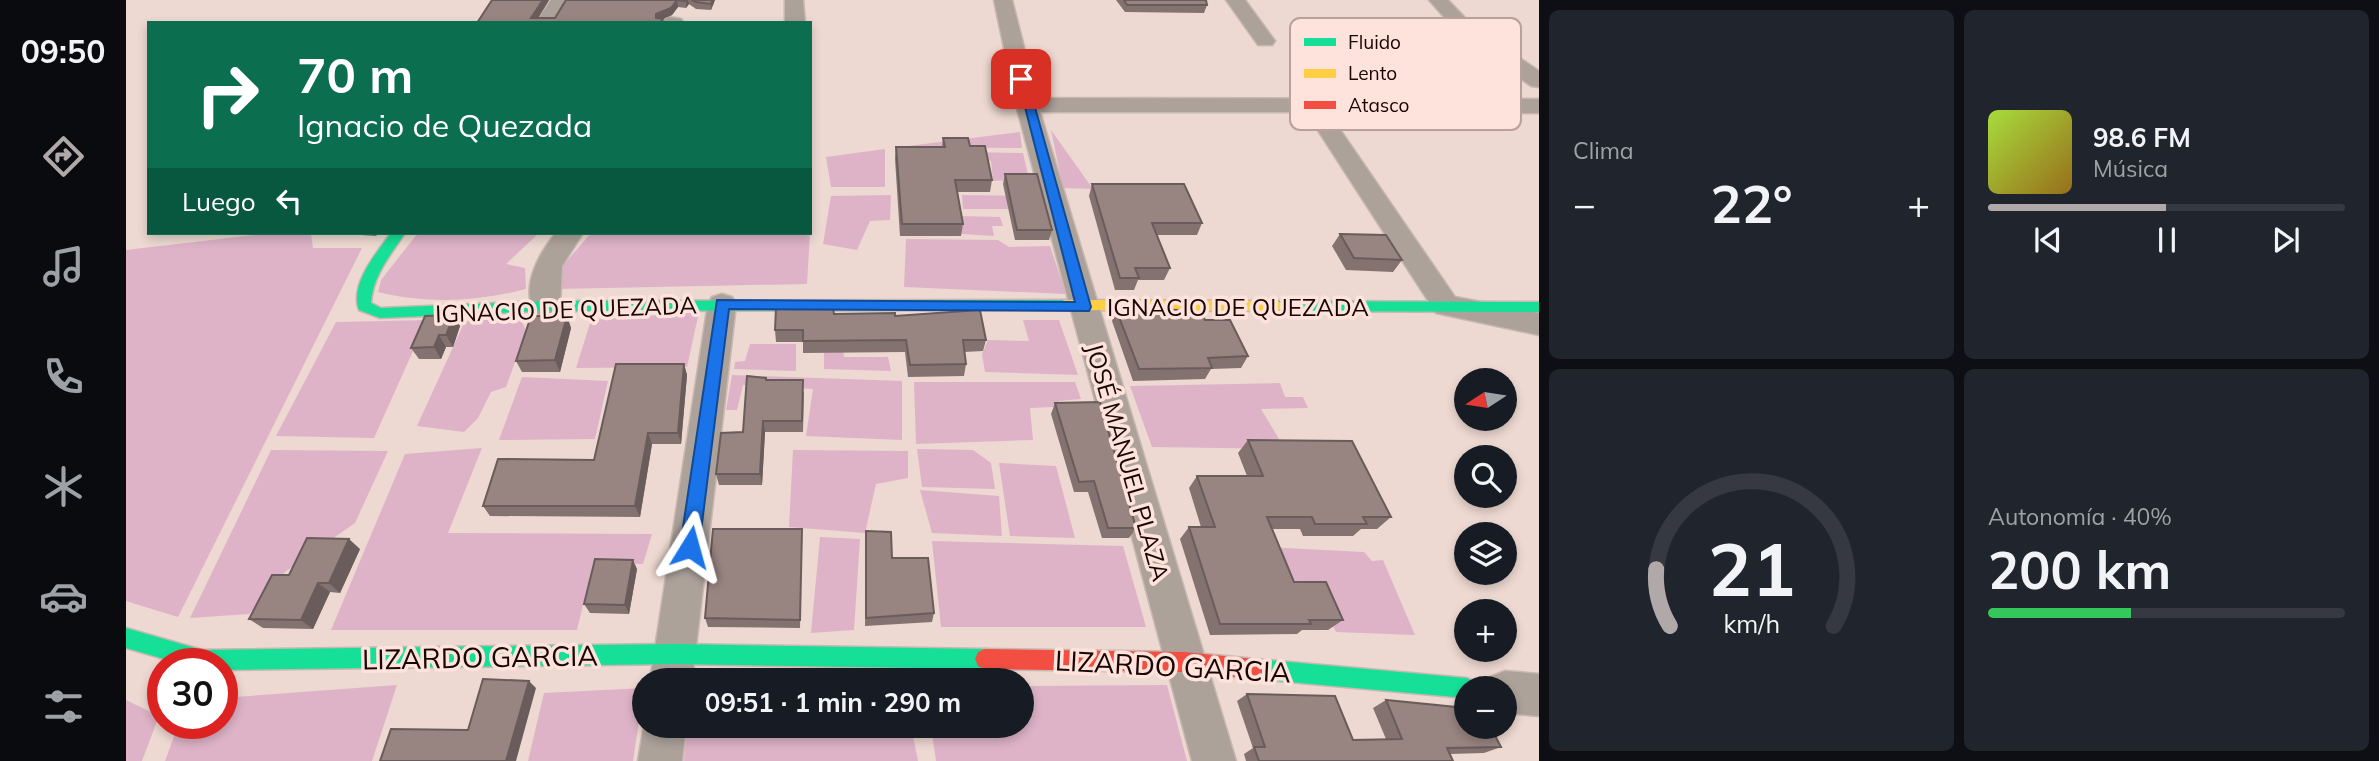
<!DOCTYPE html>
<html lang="es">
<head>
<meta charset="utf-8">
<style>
	:root { --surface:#171b24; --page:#20242c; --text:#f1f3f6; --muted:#9ea1a6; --line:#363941; --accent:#b1a9a9 }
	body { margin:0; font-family:Mulish,sans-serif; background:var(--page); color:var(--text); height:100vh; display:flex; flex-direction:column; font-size:26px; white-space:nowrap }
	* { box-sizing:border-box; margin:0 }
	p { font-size:23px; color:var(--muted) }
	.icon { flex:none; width:38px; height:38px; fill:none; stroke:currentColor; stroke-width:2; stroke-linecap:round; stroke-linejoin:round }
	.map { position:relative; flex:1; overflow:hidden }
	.sheet { display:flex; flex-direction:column; gap:10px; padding:10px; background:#0d0f14; width:840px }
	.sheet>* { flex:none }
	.top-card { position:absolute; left:21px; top:21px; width:665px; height:214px; border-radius:0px; box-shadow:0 4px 10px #0003; background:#0b6e4f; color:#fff; overflow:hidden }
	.needle { width:46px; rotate:258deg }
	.tools { position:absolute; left:1328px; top:368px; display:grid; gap:14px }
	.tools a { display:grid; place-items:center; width:63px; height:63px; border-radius:50%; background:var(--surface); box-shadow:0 4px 10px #0003; font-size:35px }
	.speed { position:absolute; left:21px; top:648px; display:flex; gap:14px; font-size:35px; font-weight:700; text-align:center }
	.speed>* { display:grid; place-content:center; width:91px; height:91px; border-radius:50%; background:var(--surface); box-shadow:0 4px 10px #0003; line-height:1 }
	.speed .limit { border:10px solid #d22; background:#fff; color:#111 }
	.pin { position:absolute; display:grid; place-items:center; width:60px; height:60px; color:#fff; margin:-30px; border-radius:14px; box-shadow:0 4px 10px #0006 }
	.me { position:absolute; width:77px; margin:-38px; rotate:8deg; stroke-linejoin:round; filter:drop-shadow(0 0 5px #0008) }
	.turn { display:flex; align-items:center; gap:24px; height:147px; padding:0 35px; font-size:32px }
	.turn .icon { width:91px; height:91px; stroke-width:2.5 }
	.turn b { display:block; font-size:49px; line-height:60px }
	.then { display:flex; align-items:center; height:66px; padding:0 35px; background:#0003; gap:14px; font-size:26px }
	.big { font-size:52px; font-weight:700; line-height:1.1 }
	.sheet .card { flex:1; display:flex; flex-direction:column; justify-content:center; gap:10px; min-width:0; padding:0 24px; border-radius:10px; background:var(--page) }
	.sheet .dial { align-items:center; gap:0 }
	.dial svg { height:182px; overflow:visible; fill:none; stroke:var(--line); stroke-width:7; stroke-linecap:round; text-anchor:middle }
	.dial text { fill:var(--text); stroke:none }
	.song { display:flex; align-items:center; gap:21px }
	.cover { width:84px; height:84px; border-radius:10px; background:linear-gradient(135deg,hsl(80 70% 55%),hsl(40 70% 35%)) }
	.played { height:7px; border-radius:4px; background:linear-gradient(90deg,var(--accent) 50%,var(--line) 50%) }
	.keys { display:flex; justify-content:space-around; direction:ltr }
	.heat { display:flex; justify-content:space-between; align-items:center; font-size:38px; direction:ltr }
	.charge { height:10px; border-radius:5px; background:linear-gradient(90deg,#34c759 40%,var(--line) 0) }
	.sheet .tiles { flex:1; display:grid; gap:10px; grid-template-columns:repeat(2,1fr) }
	.trip { position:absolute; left:506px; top:668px; width:402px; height:70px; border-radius:35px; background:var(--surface); box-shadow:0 4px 10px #0003; font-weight:700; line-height:70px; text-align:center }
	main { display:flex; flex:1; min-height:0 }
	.tab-bar { display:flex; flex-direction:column; width:126px; justify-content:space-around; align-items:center; background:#090b0e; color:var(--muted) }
	.tab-bar .icon { width:49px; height:49px }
	.tab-bar .selected { color:var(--accent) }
	.tab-bar b { font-size:32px; color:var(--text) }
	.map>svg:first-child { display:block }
	.green { fill:#deb3c7 }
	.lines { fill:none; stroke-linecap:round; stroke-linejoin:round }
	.street-casing { stroke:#c9b8b2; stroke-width:3 }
	.fast-casing { stroke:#c9b8b2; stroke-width:3 }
	.slow-casing { stroke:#c9b8b2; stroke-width:3 }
	.jam-casing { stroke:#c9b8b2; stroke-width:3 }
	.street { fill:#aca29a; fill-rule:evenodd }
	.fast { fill:#16e098; fill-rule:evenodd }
	.slow { fill:#ffcf43; fill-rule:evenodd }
	.jam { fill:#f24e42; fill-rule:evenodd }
	.wall { fill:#83726f }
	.shaded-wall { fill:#6a5c5a }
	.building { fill:#988481; stroke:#6a5c5a; stroke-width:2 }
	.route { fill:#1a73e8; stroke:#114b97; stroke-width:2 }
	.labels { text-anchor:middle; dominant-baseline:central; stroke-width:7; stroke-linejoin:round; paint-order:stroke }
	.street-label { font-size:24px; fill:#190502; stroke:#fde3db }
	.near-street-label { font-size:28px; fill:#190502; stroke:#fde3db }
	.key { fill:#fde3db; stroke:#b9a09a; stroke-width:2 }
	.key-label { font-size:19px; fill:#190502 }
</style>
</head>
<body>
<main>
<nav class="tab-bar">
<b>09:50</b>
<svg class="icon selected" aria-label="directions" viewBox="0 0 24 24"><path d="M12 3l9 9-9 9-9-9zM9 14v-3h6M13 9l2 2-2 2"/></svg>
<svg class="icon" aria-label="music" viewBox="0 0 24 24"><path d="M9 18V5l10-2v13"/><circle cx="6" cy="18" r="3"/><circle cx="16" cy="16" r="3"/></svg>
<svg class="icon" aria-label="phone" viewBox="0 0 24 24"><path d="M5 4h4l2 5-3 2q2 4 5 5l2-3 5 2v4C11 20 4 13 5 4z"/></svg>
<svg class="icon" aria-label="climate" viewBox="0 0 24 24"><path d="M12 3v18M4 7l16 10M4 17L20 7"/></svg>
<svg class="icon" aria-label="car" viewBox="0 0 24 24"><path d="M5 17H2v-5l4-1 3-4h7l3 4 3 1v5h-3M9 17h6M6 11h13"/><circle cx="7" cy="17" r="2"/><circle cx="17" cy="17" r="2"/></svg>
<svg class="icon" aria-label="filters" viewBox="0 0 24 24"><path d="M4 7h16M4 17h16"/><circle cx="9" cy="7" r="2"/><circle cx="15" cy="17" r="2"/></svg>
</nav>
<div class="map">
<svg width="1413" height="761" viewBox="0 0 1413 761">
	<rect width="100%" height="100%" fill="#edd9d1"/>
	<path class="green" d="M 925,130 L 967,189 L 937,188 Z
		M 894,132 L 896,148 L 774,147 Z
		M 759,149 L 759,187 L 705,187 L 700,157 Z
		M 841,152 L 897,153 L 903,179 L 867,181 L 865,161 L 842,155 Z
		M 765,195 L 764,220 L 744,221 L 731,250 L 697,244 L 705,196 Z
		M 836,195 L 904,196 L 906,209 L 837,209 Z
		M 834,216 L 874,217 L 877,226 L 866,226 L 868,236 L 835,234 Z
		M 146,233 L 185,233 L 187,248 L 236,248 L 52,617 L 0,601 L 0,250 Z
		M 292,233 L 413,233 L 380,264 L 399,268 L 400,289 C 351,302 301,304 252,292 L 255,280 Z
		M 465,233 L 684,233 L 681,284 L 432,289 L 429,275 Z
		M 780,239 L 872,240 L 883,247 L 924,246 L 940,294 L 778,287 Z
		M 573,312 L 561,367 L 450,368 L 465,320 Z
		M 394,316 L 400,332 L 380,387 L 365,392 L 352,418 L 338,432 L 291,426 L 339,321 Z
		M 301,320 L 248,438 L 150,436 L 210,322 Z
		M 897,320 L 933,320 L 952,375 L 859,372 L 856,354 L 862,340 L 903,341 Z
		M 698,342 L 716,342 L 718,357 L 762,357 L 765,371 L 698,369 Z
		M 624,344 L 670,344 L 670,371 L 608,369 L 609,362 L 619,361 Z
		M 606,375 L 776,381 L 776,440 L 680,436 L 687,389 L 617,385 L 611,410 L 600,410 Z
		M 396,377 L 482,381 L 469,439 L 373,440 Z
		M 788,382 L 949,382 L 955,399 L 933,401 L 928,407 L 904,408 L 907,440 L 790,444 Z
		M 1154,383 L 1159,397 L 1177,397 L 1182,408 L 1135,409 L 1159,449 L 1026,447 L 1004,386 Z
		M 356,448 L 322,533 L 526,534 L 517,564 L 467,562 L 451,630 L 205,630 L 279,454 Z
		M 791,449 L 847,450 L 865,463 L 869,489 L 796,487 Z
		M 145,450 L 262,451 L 229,523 L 159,572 L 123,614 L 64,618 Z
		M 667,450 L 782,451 L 782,478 L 750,484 L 739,533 L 663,527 Z
		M 873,463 L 930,466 L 949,538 L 884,536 Z
		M 794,490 L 873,496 L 876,536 L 806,533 Z
		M 694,537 L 734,539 L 728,630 L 685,633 Z
		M 806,541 L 997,546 L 1020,627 L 815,627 Z
		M 1141,547 L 1238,552 L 1246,561 L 1257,560 L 1289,635 L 1210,632 L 1189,587 L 1153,575 Z
		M 271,685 L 246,761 L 39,761 L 53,723 L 96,723 L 96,698 Z
		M 1041,685 L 1061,761 L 810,761 L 805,726 L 896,726 L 896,686 Z
		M 518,688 L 507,761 L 402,761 L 418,693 Z
		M 0,700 L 33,716 L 16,761 L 0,761 Z
		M 561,726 L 785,726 L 792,761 L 558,761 Z"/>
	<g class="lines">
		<defs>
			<path id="street" d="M 425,0 L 443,0 L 429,23 L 409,23 Z
				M 659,0 L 677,0 L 679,23 L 659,23 Z
				M 868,0 L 886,0 L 911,98 L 1413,99 L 1413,113 L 1202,112 L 1329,297 L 1413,313 L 1413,335 L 1310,313 L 1180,112 L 914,112 L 1110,761 L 1066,761 L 890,105 Z
				M 1100,0 L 1119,0 L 1149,41 L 1146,45 L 1132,45 Z
				M 1303,0 L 1322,0 L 1348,27 L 1413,71 L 1413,87 L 1405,86 L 1334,35 Z
				M 543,17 L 555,19 L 558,23 L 533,23 Z
				M 430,233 L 457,233 L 436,266 L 434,306 L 429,313 L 419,316 L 409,313 C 394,287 413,253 430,233 Z
				M 596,294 L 606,297 L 610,304 L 566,681 L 524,681 L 582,304 L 586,297 Z
				M 1379,671 L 1413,674 L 1413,716 L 1379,713 L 1379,688 L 1360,688 L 1364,677 Z
				M 518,725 L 560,726 L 556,761 L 512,761 Z"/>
			<path id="fast" d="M 265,233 L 279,233 C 264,256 247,275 245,303 L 255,308 L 419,301 L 938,300 L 945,305 L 938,310 L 419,311 L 254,318 L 233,310 C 223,285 251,252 265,233 Z
				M 1152,301 L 1413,302 L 1413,312 L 1152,311 L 1145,306 Z
				M 0,628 L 76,650 L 549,644 L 859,649 L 866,652 L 869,659 L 866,666 L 859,669 L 549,664 L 96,670 L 96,663 L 52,663 L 0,648 Z
				M 1129,659 L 1340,678 L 1347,681 L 1350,688 L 1340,688 L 1340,698 L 1129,679 L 1122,676 L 1119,669 L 1122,662 Z"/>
			<path id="slow" d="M 938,300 L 1152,301 L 1159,306 L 1152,311 L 938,310 L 931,305 Z"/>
			<path id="jam" d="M 859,649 L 1058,652 L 1129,659 L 1136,662 L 1139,669 L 1136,676 L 1129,679 L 1058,672 L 859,669 L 852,666 L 849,659 L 852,652 Z"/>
		</defs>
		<use href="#street" class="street-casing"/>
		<use href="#fast" class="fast-casing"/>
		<use href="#slow" class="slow-casing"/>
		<use href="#jam" class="jam-casing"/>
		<use href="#street" class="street"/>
		<use href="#fast" class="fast"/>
		<use href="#slow" class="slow"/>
		<use href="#jam" class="jam"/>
	</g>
	<path class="wall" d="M 366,0 L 423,0 L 412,18 L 429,18 L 440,0 L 589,0 L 585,10 L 570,9 L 563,4 L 560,8 L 552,7 L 546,15 L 536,19 L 538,23 L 351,23 Z
		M 990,0 L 1080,0 L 1081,5 L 1078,13 L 999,12 Z
		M 817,138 L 844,146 L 866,180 L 864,192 L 831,192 L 837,224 L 835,236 L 774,236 L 769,159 L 770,147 L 816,147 Z
		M 879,174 L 926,230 L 923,240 L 889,240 L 877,184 Z
		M 966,184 L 1076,223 L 1071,235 L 1031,235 L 1044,268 L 1038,280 L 1012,280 L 1008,290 L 989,290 L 963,196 Z
		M 206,233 L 253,233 L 250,236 Z
		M 1214,234 L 1276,260 L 1267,272 L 1220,270 L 1206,246 Z
		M 990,309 L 1061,314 L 1079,320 L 1122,356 L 1115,368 L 1085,369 L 1079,379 L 1007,381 L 986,321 Z
		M 708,314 L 769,316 L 860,340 L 857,351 L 838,352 L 840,364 L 838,376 L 782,377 L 779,352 L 677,353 L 677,342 L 650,342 L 649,330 Z
		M 328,315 L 334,326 L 327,347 L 320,347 L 315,359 L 293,359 L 285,348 Z
		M 441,316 L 445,328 L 434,372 L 396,372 L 390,361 Z
		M 558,364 L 561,375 L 555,444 L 526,444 L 514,517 L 364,516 L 357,506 L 468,460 Z
		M 640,380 L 678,392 L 677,432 L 639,432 L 636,485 L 593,485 L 590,474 L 617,432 Z
		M 929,403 L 1010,528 L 1003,538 L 976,538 L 962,492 L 948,492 L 925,414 Z
		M 1122,440 L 1265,517 L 1251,529 L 1235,529 L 1227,536 L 1177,536 L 1174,529 L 1146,529 L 1168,582 L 1217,620 L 1202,630 L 1176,630 L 1171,634 L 1084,635 L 1054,539 L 1063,527 L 1075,527 L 1063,488 L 1071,476 L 1121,476 L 1112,453 Z
		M 676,529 L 674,628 L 582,627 L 579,618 Z
		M 740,531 L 766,558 L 808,613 L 806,622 L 739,626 Z
		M 234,549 L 214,593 L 204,592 L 187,629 L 137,628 L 123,619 L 163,575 Z
		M 511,569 L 503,614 L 464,613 L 458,604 Z
		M 1121,694 L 1227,740 L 1260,739 L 1247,708 L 1260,700 L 1375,747 L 1358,753 L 1324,754 L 1327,761 L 1120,761 L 1118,754 L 1127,748 L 1111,701 Z"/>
	<path class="shaded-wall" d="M 417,0 L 423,0 L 409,23 L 405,18 Z
		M 551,0 L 552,7 L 546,15 L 532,21 L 530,18 L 530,14 Z
		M 560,0 L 562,0 L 563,4 L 560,8 Z
		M 586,0 L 589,0 L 585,10 L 585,4 Z
		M 328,315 L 334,326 L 327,347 L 320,335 Z
		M 441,316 L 445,328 L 434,372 L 429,360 Z
		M 313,335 L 320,347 L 315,359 L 308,347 Z
		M 558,364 L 561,375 L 555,444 L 552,433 Z
		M 637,421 L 639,432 L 636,485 L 634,474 Z
		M 522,433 L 526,444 L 514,517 L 509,506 Z
		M 223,539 L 234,549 L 214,593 L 203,583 Z
		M 507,560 L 511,569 L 503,614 L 499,605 Z
		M 192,583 L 204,592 L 187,629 L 175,620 Z
		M 403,681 L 410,688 L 390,761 L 380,761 Z"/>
	<path class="building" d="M 366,0 L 417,0 L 405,18 L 429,18 L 440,0 L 560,0 L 559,1 L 551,0 L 545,8 L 530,14 L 530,18 L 537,19 L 534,23 L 351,23 Z
		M 566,0 L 586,0 L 585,4 L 570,2 Z
		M 998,0 L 1080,0 L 1081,5 L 1001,5 Z
		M 817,138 L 842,138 L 844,146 L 859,146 L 866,180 L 829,180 L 837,224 L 776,224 L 770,147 L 819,147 Z
		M 879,174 L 911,174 L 926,230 L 891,230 Z
		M 966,184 L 1058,184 L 1076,223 L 1026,223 L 1044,268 L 1009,268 L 1013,278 L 994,278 Z
		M 1214,234 L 1260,235 L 1276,260 L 1228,258 Z
		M 650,308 L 707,308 L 708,314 L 769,313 L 769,316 L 854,310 L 860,340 L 837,340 L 840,364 L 784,365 L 780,340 L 677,341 L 677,330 L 649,330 Z
		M 990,309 L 1059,310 L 1061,314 L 1076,314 L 1079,320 L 1104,320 L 1122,356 L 1082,358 L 1086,368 L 1013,369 Z
		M 328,315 L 320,335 L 313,335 L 308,347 L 285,348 L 299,316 Z
		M 405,316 L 441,316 L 429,360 L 390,361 Z
		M 490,364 L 558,364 L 552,433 L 522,433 L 509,506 L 357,506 L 372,459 L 468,460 Z
		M 621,376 L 640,378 L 640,380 L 677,380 L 676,421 L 637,421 L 634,474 L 590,474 L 595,433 L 617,432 Z
		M 974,402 L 1010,528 L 982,528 L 968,481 L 953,482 L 929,403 Z
		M 1122,440 L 1226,441 L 1265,517 L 1237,517 L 1241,524 L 1189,524 L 1186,517 L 1141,517 L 1168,582 L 1200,582 L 1217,620 L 1183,620 L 1185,624 L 1094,624 L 1063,527 L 1089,527 L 1071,476 L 1137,476 Z
		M 587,529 L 676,529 L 674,620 L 579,618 Z
		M 740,531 L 765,532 L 766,558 L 802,558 L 808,613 L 740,618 Z
		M 181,538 L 223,539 L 203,583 L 192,583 L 175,620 L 123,619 L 146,575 L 163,575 Z
		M 469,559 L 507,560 L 499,605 L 458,604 Z
		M 357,679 L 403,681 L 380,761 L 254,761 L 265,729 L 342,730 Z
		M 1121,694 L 1209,696 L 1227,740 L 1276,739 L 1260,700 L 1340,708 L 1340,726 L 1364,726 L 1375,747 L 1321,748 L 1327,761 L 1133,761 L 1128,747 L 1139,747 Z"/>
	<path class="route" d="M 891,76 L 901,79 L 965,307 L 963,311 L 603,309 L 573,547 L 570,553 L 564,555 L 557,553 L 554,547 L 591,300 L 949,302 Z"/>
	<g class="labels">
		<g class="street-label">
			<text x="1112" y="307">IGNACIO DE QUEZADA</text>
			<text transform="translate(440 309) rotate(-2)">IGNACIO DE QUEZADA</text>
			<text transform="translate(1002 462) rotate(74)">JOSÉ MANUEL PLAZA</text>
		</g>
		<g class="near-street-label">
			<text transform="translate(354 657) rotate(-1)">LIZARDO GARCIA</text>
			<text transform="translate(1047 666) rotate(3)">LIZARDO GARCIA</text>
		</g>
	</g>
	<rect x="1164" y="18" width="231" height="112" rx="10" class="key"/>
	<rect x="1178" y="38" width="32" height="8" fill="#16e098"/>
	<rect x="1178" y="69" width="32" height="9" fill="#ffcf43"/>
	<rect x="1178" y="101" width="32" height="8" fill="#f24e42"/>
	<g class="key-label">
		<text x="1222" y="49">Fluido</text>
		<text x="1222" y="80">Lento</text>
		<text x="1222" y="112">Atasco</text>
	</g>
</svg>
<div class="tools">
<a><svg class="needle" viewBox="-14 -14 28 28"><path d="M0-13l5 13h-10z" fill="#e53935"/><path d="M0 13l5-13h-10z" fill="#9ea1a6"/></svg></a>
<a><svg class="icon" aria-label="search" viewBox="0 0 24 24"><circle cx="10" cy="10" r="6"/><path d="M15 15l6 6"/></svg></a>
<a><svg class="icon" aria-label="layers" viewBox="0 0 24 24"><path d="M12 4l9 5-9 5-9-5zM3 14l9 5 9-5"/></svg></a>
<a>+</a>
<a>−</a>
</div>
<div class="speed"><div class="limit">30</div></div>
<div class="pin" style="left:895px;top:79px;background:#d93025"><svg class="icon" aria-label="arrive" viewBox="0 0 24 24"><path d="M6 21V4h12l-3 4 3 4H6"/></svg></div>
<svg class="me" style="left:564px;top:547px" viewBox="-20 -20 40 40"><path d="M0-17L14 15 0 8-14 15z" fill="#1a73e8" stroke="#fff" stroke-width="4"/></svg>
<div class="trip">09:51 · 1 min · 290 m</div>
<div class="top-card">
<div class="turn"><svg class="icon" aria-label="right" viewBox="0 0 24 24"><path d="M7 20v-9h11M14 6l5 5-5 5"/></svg><div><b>70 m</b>Ignacio de Quezada</div></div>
<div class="then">Luego<svg class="icon" aria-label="left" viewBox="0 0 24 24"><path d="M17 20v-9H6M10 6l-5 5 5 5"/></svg></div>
</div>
</div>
<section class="sheet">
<div class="tiles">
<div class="card"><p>Clima</p>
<div class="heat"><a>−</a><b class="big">22°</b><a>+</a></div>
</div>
<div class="card">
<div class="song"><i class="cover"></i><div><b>98.6 FM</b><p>Música</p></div></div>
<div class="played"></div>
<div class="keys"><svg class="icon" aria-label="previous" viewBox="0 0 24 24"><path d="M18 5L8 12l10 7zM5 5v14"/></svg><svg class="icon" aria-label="pause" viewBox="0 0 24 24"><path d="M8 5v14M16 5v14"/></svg><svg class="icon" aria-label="next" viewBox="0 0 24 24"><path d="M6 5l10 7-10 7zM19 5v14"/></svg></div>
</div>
<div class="card dial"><svg viewBox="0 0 100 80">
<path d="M14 69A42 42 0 1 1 86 69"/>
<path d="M14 69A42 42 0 0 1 8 44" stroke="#b1a9a9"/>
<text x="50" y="56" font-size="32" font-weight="700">21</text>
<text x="50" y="72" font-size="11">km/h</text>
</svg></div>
<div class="card"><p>Autonomía · 40%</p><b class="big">200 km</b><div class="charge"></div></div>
</div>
</section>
</main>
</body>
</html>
